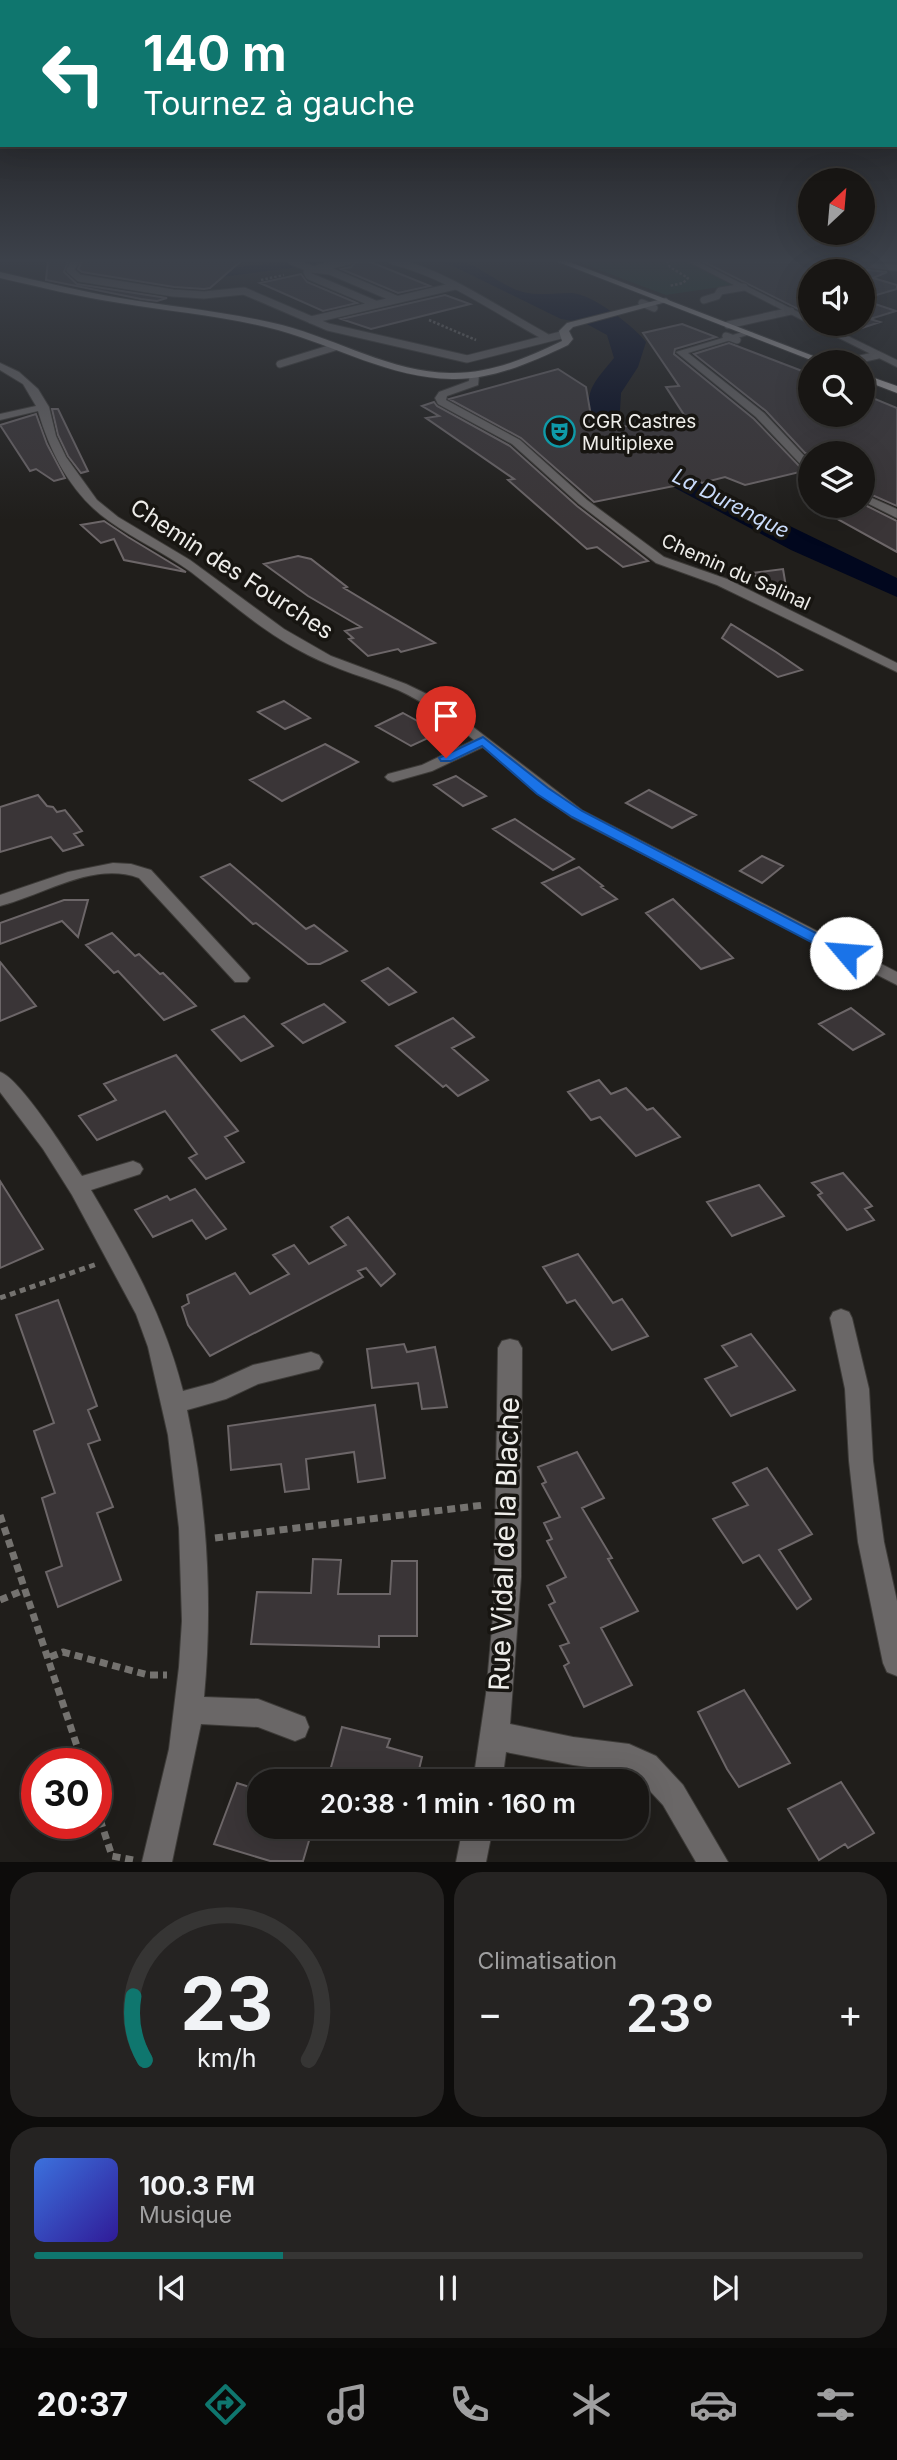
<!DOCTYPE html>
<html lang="fr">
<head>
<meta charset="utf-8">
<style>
	:root { --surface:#181614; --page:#252322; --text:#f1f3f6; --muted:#9f9fa0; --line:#363534; --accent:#0f766e }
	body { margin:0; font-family:Inter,sans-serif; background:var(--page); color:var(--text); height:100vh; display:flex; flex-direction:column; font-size:26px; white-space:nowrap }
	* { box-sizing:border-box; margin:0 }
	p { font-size:23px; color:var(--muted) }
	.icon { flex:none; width:38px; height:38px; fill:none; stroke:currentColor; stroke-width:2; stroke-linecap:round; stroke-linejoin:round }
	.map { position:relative; height:1862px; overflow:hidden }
	.side { display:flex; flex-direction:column; gap:10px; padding:10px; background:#0d0c0b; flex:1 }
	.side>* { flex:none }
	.top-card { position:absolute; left:0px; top:0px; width:898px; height:147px; box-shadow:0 7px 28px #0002,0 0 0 2px var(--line); background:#0f766e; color:#fff; overflow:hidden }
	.needle { width:46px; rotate:26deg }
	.controls { position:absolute; left:798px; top:168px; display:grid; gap:14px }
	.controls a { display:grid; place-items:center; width:77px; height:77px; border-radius:50%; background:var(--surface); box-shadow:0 7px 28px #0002,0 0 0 2px var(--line); font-size:35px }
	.speed { position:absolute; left:21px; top:1748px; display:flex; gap:14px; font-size:35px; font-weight:700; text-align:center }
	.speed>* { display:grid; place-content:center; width:91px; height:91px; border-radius:50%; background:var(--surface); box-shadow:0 7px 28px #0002,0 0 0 2px var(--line); line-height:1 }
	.speed .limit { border:10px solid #d22; background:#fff; color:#111 }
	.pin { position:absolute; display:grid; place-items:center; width:60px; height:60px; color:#fff; margin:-72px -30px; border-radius:50% 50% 50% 0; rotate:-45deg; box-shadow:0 0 7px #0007 }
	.pin .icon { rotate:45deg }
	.me { position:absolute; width:77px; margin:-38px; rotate:297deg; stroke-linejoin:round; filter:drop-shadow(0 0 5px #0008) }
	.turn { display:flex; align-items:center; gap:24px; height:147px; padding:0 28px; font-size:32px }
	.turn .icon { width:91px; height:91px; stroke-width:2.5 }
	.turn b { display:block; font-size:49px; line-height:60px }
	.big { font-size:52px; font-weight:600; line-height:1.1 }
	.side .card { flex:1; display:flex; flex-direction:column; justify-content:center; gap:10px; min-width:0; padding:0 24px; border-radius:28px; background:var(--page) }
	.side .dial { align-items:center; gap:0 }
	.dial svg { height:182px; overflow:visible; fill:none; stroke:var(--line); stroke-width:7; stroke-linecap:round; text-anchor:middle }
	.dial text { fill:var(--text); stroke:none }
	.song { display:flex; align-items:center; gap:21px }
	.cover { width:84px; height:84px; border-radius:10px; background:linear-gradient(135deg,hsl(220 70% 55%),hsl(250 70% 35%)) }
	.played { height:7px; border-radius:4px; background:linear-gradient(90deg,var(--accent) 30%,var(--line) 30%) }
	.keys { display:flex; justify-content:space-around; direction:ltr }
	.heat { display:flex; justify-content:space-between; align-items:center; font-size:38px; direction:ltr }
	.side .tiles { flex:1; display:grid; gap:10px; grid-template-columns:1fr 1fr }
	.card:last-child { grid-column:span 2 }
	.trip { position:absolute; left:247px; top:1769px; width:402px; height:70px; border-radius:28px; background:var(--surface); box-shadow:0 7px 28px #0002,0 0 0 2px var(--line); font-weight:600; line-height:70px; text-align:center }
	.dock { display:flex; height:112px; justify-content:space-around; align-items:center; background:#0a0908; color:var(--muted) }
	.dock .icon { width:49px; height:49px }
	.dock .on { color:var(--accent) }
	.dock b { font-size:32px; color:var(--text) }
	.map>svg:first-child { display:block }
	.green { fill:#183a2b }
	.water { fill:#01071e }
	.building { fill:#3a3537; stroke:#6c6668; stroke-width:2 }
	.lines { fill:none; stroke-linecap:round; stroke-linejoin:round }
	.lane-casing { stroke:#3d3b38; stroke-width:9 }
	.street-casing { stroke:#3d3b38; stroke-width:2 }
	.secondary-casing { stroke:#3d3b38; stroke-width:2 }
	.primary-casing { stroke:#3d3b38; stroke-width:2 }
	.path-far2 { stroke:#74726f; stroke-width:2.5; stroke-dasharray:2.5 2; stroke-linecap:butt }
	.path-far1 { stroke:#74726f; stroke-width:5; stroke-dasharray:6 4.5; stroke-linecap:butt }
	.path { stroke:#74726f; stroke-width:7; stroke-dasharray:8 5; stroke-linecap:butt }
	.lane { stroke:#6a6767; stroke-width:7 }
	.street { fill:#6a6767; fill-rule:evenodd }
	.secondary { fill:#959191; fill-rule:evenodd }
	.primary { fill:#b7b2b1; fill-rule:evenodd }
	.route { fill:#1a73e8; stroke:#114b97; stroke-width:2 }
	.labels { text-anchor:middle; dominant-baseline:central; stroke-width:7; stroke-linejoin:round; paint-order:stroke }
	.far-poi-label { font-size:19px; fill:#eeedea; stroke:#171511; text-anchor:start }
	.far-street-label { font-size:19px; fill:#eeedea; stroke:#171511 }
	.far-water-label { font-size:21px; font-style:italic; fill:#c9dbfb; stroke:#171511 }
	.street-label { font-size:23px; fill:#eeedea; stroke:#171511 }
	.near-street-label { font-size:28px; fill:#eeedea; stroke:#171511 }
</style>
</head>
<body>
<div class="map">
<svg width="897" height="1862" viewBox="0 0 897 1862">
	<rect width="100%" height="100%" fill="#201e1b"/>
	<path class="green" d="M 575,261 L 686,261 L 733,285 L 666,295 Z"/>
	<path class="water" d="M 76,261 L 125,261 L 217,270 L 286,261 L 323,261 L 314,265 L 214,278 Z
		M 433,261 C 442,261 456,258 465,262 C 485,270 502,286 523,292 C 539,296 555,293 571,293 C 591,293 635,327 646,342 L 638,367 L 621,393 L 619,428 L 627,437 L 701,483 L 897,578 L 897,597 L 791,550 L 619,458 L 590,429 C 586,390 589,388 614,358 L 607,335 L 585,323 L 561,319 L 453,266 Z"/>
	<path class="building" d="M 48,261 L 69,261 L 64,272 L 77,284 L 167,298 L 157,301 L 141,299 L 46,280 Z
		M 82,261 L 241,261 L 210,288 L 204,289 L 174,287 L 82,272 L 78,269 Z
		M 368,261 L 430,286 L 398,293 L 341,269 L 351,267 L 355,262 Z
		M 702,261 L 831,262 L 837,267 L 887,272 L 873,278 L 897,285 L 897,289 L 863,299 L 863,271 L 810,271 L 810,315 Z
		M 301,274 L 307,282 L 357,303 L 323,311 L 260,283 Z
		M 445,295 L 470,304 L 371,329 L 341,319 Z
		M 863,300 L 896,311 L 870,319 L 880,322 L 847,333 L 828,324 L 863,324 Z
		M 682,324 L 716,337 L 675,349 L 674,354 L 754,419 L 804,471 L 745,485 L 725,477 L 702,483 L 699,481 L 594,502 L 521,438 L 449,399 L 558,369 L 586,387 L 591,416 L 605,428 L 688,421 L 666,387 L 679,386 L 643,333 Z
		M 729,343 L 810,374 L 810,415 L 863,415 L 863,394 L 897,408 L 897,506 L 863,491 L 863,453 L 805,453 L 766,411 L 694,354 Z
		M 434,402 L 437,406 L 510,446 L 577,506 L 648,561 L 623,567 L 597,547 L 587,549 L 508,480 L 514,479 L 426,418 L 439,416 L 422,406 Z
		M 52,409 L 58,409 L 88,471 L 81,473 L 68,456 L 58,435 Z
		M 36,414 L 47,444 L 65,478 L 54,481 L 36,469 L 30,471 L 0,425 Z
		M 863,504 L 897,521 L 897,552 L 814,506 Z
		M 104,521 L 128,537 L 186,572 L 124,560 L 114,539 L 101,543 L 81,525 Z
		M 298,556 L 311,559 L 347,587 L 344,588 L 435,643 L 401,652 L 398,649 L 368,656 L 349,639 L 353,638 L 345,631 L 361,627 L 308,596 L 264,564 Z
		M 783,569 L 789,605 L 752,573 Z
		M 731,624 L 776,652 L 802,670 L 778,677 L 722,638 Z
		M 284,701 L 310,718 L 285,729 L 258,712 Z
		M 403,713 L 439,733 L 411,746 L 376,726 Z
		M 325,744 L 358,762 L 282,801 L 250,780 Z
		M 456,776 L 486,796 L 463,806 L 434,785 Z
		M 649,790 L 696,815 L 672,828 L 626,803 Z
		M 38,795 L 47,806 L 53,807 L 57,812 L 65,810 L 82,831 L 74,834 L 83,845 L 63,851 L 51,837 L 0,852 L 0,807 Z
		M 515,819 L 574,859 L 553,870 L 493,829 Z
		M 762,856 L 783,866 L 762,883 L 740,871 Z
		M 230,864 L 306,929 L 314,925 L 347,951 L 320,964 L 308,964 L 256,923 L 253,924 L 201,877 Z
		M 579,867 L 603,886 L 601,887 L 617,899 L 582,915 L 542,883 Z
		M 673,899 L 733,958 L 701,969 L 646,913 Z
		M 64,900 L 88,900 L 78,937 L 62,921 L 0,944 L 0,923 Z
		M 112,933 L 135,956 L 139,954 L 160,974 L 163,973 L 196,1006 L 164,1020 L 118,971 L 114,973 L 86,945 Z
		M 0,962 L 36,1006 L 0,1021 Z
		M 388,968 L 416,992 L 389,1005 L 362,981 Z
		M 324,1004 L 345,1022 L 303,1043 L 282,1024 Z
		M 851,1008 L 884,1034 L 853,1050 L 819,1024 Z
		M 244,1016 L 273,1046 L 241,1061 L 212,1030 Z
		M 453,1018 L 474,1037 L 452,1048 L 488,1080 L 458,1096 L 446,1085 L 443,1087 L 396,1046 Z
		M 176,1055 L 238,1131 L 225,1137 L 244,1162 L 206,1179 L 189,1158 L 197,1154 L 165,1111 L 97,1140 L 79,1116 L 116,1100 L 104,1084 Z
		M 599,1080 L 611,1094 L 626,1088 L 647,1110 L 653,1108 L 680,1137 L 636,1156 L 600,1117 L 591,1120 L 568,1092 Z
		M 843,1173 L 872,1206 L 865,1209 L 874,1220 L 847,1230 L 818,1195 L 822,1193 L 812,1183 Z
		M 0,1181 L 43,1249 L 0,1268 Z
		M 759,1185 L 784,1216 L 732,1236 L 707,1202 Z
		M 195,1189 L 226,1229 L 206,1239 L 192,1220 L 153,1237 L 135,1210 L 167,1196 L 170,1200 Z
		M 348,1217 L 395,1274 L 381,1286 L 366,1268 L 358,1271 L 363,1277 L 210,1356 L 188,1325 L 182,1307 L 189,1303 L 187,1295 L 235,1273 L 250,1294 L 289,1274 L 273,1255 L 294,1245 L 309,1264 L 346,1245 L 331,1227 Z
		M 578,1254 L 613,1303 L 622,1299 L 648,1336 L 612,1350 L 575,1300 L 567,1303 L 543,1267 Z
		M 58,1300 L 97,1406 L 88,1410 L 100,1440 L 88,1444 L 113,1507 L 97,1513 L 121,1580 L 58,1607 L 46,1572 L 62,1566 L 42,1498 L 55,1493 L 34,1431 L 54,1423 L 16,1315 Z
		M 751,1334 L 795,1390 L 731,1416 L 705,1379 L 737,1366 L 722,1346 Z
		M 404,1344 L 407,1352 L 435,1347 L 447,1407 L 422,1409 L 418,1383 L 372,1388 L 367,1349 Z
		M 375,1405 L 385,1478 L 358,1482 L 354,1452 L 306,1459 L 309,1489 L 285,1492 L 281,1464 L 231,1470 L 228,1426 Z
		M 577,1452 L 604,1498 L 582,1508 L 612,1558 L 608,1559 L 638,1611 L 601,1628 L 632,1685 L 584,1707 L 564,1666 L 569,1663 L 560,1646 L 569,1643 L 549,1605 L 555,1602 L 547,1586 L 566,1577 L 547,1541 L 552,1539 L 544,1523 L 560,1517 L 542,1484 L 546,1482 L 538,1467 Z
		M 767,1468 L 812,1534 L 779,1550 L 811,1599 L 797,1609 L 759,1555 L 743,1563 L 713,1519 L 748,1505 L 733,1483 Z
		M 313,1559 L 341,1560 L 338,1594 L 390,1594 L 392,1561 L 417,1561 L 417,1636 L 379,1636 L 379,1647 L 251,1644 L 257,1592 L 311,1593 Z
		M 744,1690 L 790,1763 L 739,1787 L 727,1769 L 698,1712 Z
		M 342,1727 L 390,1739 L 387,1747 L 422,1757 L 416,1782 L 327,1782 Z
		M 841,1782 L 874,1833 L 848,1848 L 845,1844 L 819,1860 L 788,1809 Z
		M 237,1783 L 259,1790 L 259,1827 L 313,1827 L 303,1861 L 270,1861 L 214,1844 Z"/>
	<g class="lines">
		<defs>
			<path id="lane" d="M 76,261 L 70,270 L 79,278 L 173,293 L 204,295 L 244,291 L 328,327 L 467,359 L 565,334
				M 292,261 L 311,269 L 330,271 L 396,299
				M 393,261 C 449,275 496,310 546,337
				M 319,268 L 349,261
				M 311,269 L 307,272 L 309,276 L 375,304
				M 704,300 L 717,296 L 720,291 L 744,287
				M 642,303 L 654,308
				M 311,320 L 455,286
				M 728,325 L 791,311
				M 726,336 L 737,340
				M 847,362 L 878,355
				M 280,364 L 335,347"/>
			<path id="street" d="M 687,261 L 697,261 L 810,318 L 810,324 Z
				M 833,261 L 897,265 L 897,271 L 837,264 Z
				M 811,324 L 823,324 L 897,360 L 897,367 Z
				M 746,331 L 754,333 L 688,353 L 764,413 L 810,462 L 810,471 L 806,470 L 756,417 L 676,352 Z
				M 0,363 L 19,372 L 38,389 L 49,407 L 56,436 L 66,457 L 97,500 L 118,517 L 190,560 L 284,629 L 331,656 L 406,684 L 435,698 L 583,811 L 897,972 L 897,985 L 571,817 L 534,790 L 483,747 L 432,771 L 393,782 L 388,780 L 385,777 L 388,774 L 422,765 L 474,740 C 450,720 426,703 398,690 C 368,678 337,670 308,655 C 265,634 229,601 191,572 C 165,553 135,540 109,521 C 72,495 51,455 38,411 L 0,420 L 0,414 L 36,406 L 23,384 L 0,370 Z
				M 470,373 L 479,375 L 478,385 L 447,396 L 446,400 L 520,440 L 587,500 L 664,557 L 727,579 L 897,663 L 897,672 L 717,585 L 656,563 L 579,504 L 512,444 L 438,404 L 435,398 L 439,392 L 469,381 Z
				M 863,494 L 897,509 L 897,518 L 863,501 Z
				M 113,863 L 131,864 L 151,870 L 247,974 L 250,978 L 247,982 L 235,982 L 139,878 C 93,861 44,895 0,906 L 0,895 L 68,872 Z
				M 0,1072 C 20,1078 69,1156 82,1176 L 133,1161 L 140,1164 L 143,1169 L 140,1174 L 91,1190 C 130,1256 164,1316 183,1391 L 213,1383 L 253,1365 L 311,1352 L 319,1355 L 323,1362 L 319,1369 L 258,1384 L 226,1399 L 187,1410 C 207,1504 213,1601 204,1697 L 258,1699 L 305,1717 L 309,1727 L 305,1737 L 295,1741 L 258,1727 L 201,1724 L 172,1862 L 142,1862 L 169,1749 L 179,1667 L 182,1621 L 179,1528 L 168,1435 L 148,1347 L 136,1314 L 72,1195 L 43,1149 L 0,1092 Z
				M 841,1309 L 849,1312 L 852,1318 L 869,1389 L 873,1461 L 884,1542 L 897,1601 L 897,1676 L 887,1672 L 883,1663 L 858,1542 L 849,1461 L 845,1389 L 830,1318 L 833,1312 Z
				M 510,1339 L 518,1341 L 522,1348 L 521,1577 L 510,1724 L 573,1737 L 629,1744 L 656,1756 L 683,1785 L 728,1862 L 696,1862 L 663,1805 L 636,1776 L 627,1772 L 573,1765 L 506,1752 L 502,1782 L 473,1782 L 486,1694 L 494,1606 L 498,1348 L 502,1341 Z
				M 463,1827 L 493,1827 L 486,1862 L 456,1862 Z"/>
			<path id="secondary" d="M 0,272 C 40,281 79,291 120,298 C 174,307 229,312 282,325 C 339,340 391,372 450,373 C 490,374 527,358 562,341 L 559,331 L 567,323 L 666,298 L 670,301 L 573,327 L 569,331 L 573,339 L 568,345 C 532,362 493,380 452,379 C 390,378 336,346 278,330 C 226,316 173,312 120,303 C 79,297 40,287 0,278 Z"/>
			<path id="primary" d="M 556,261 L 567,261 L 829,362 L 816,362 Z
				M 863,374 L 897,386 L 897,393 L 863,380 Z"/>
		</defs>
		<use href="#lane" class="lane-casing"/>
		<use href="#street" class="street-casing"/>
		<use href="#secondary" class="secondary-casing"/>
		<use href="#primary" class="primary-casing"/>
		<path class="path-far2" d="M 667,261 L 670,267 L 688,278 L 683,283 L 669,286
			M 261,280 L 284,275
			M 429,320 L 476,340"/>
		<path class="path-far1" d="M 0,1298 L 97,1264"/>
		<path class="path" d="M 0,1515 L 83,1764
			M 215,1538 L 484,1505
			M 0,1600 L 24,1590
			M 50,1657 L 63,1652 L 148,1675 L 167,1675
			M 96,1807 L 112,1856 L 133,1860"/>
		<use href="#lane" class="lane"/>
		<use href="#street" class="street"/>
		<use href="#secondary" class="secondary"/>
		<use href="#primary" class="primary"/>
	</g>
	<linearGradient id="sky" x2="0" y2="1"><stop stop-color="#12100f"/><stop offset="0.5" stop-color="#3c414a"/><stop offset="1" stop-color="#3c414a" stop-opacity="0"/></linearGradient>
	<rect width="897" height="521" fill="url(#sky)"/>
	<path class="route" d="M 483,737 L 548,788 L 582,811 L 854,953 L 852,957 L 840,957 L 572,817 L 537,794 L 482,746 L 451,761 L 441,761 L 439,758 Z"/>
	<defs>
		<symbol id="theatre-ring" viewBox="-11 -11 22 22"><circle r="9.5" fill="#171511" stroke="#0f9aa8" stroke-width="1.5"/><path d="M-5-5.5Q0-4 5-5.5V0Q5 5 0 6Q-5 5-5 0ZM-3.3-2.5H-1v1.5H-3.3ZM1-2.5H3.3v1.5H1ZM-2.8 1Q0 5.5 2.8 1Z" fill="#0f9aa8"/></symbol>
	</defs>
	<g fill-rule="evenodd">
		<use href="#theatre-ring" x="542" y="414" width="35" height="35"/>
	</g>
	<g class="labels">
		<g class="far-poi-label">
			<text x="582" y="421">CGR Castres<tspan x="582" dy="22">Multiplexe</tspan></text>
		</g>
		<g class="far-street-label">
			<text transform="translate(736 572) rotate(24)">Chemin du Salinal</text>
		</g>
		<g class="far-water-label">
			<text transform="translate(731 503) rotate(27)">La Durenque</text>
		</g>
		<g class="street-label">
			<text transform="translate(232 569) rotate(33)">Chemin des Fourches</text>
		</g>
		<g class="near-street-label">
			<text transform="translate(504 1544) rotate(-88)">Rue Vidal de la Blache</text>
		</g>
	</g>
</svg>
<div class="controls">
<a><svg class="needle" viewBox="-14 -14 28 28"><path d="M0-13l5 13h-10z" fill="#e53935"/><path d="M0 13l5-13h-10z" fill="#9f9fa0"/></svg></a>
<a><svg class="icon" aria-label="sound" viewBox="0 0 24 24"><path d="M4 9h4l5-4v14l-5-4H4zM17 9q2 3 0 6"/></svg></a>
<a><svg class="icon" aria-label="search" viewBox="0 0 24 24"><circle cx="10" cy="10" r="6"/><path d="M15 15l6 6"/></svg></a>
<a><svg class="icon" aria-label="layers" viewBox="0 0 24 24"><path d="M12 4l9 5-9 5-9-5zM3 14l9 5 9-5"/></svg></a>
</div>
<div class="speed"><div class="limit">30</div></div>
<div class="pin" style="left:446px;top:758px;background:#d93025"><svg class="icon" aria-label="arrive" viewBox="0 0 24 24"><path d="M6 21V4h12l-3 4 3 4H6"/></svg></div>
<svg class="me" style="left:846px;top:953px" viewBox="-20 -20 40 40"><circle r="19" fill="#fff"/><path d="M0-13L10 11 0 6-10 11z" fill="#1a73e8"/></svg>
<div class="trip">20:38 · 1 min · 160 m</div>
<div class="top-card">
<div class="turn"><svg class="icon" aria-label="left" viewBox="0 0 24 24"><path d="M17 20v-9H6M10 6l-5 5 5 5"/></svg><div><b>140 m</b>Tournez à gauche</div></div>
</div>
</div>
<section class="side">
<div class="tiles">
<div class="card dial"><svg viewBox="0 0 100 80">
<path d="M14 69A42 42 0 1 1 86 69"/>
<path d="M14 69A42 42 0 0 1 9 41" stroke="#0f766e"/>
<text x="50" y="56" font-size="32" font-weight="700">23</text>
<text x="50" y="72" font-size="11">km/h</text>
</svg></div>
<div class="card"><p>Climatisation</p>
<div class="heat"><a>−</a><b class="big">23°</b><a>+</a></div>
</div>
<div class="card">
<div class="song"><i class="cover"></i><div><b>100.3 FM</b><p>Musique</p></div></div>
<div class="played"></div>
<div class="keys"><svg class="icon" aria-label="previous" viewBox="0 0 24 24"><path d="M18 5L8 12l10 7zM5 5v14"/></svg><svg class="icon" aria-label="pause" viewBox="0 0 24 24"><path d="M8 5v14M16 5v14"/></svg><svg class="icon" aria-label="next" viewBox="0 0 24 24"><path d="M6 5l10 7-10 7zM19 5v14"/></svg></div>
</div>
</div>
</section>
<nav class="dock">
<b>20:37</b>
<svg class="icon on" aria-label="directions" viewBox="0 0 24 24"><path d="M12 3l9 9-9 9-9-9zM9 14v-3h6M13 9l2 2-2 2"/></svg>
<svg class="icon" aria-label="music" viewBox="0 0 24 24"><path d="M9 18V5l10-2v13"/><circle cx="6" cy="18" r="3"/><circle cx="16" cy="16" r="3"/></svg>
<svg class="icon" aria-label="phone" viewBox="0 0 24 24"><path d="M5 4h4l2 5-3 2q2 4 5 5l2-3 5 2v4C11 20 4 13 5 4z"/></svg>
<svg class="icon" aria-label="climate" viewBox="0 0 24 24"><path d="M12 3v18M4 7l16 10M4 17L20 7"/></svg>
<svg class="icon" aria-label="car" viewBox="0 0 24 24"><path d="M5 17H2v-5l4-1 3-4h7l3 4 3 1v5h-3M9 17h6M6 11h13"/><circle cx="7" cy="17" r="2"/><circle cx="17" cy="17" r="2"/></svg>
<svg class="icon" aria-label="filters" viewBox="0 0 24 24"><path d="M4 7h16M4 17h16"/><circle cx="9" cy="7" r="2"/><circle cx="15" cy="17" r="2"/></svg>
</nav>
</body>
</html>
